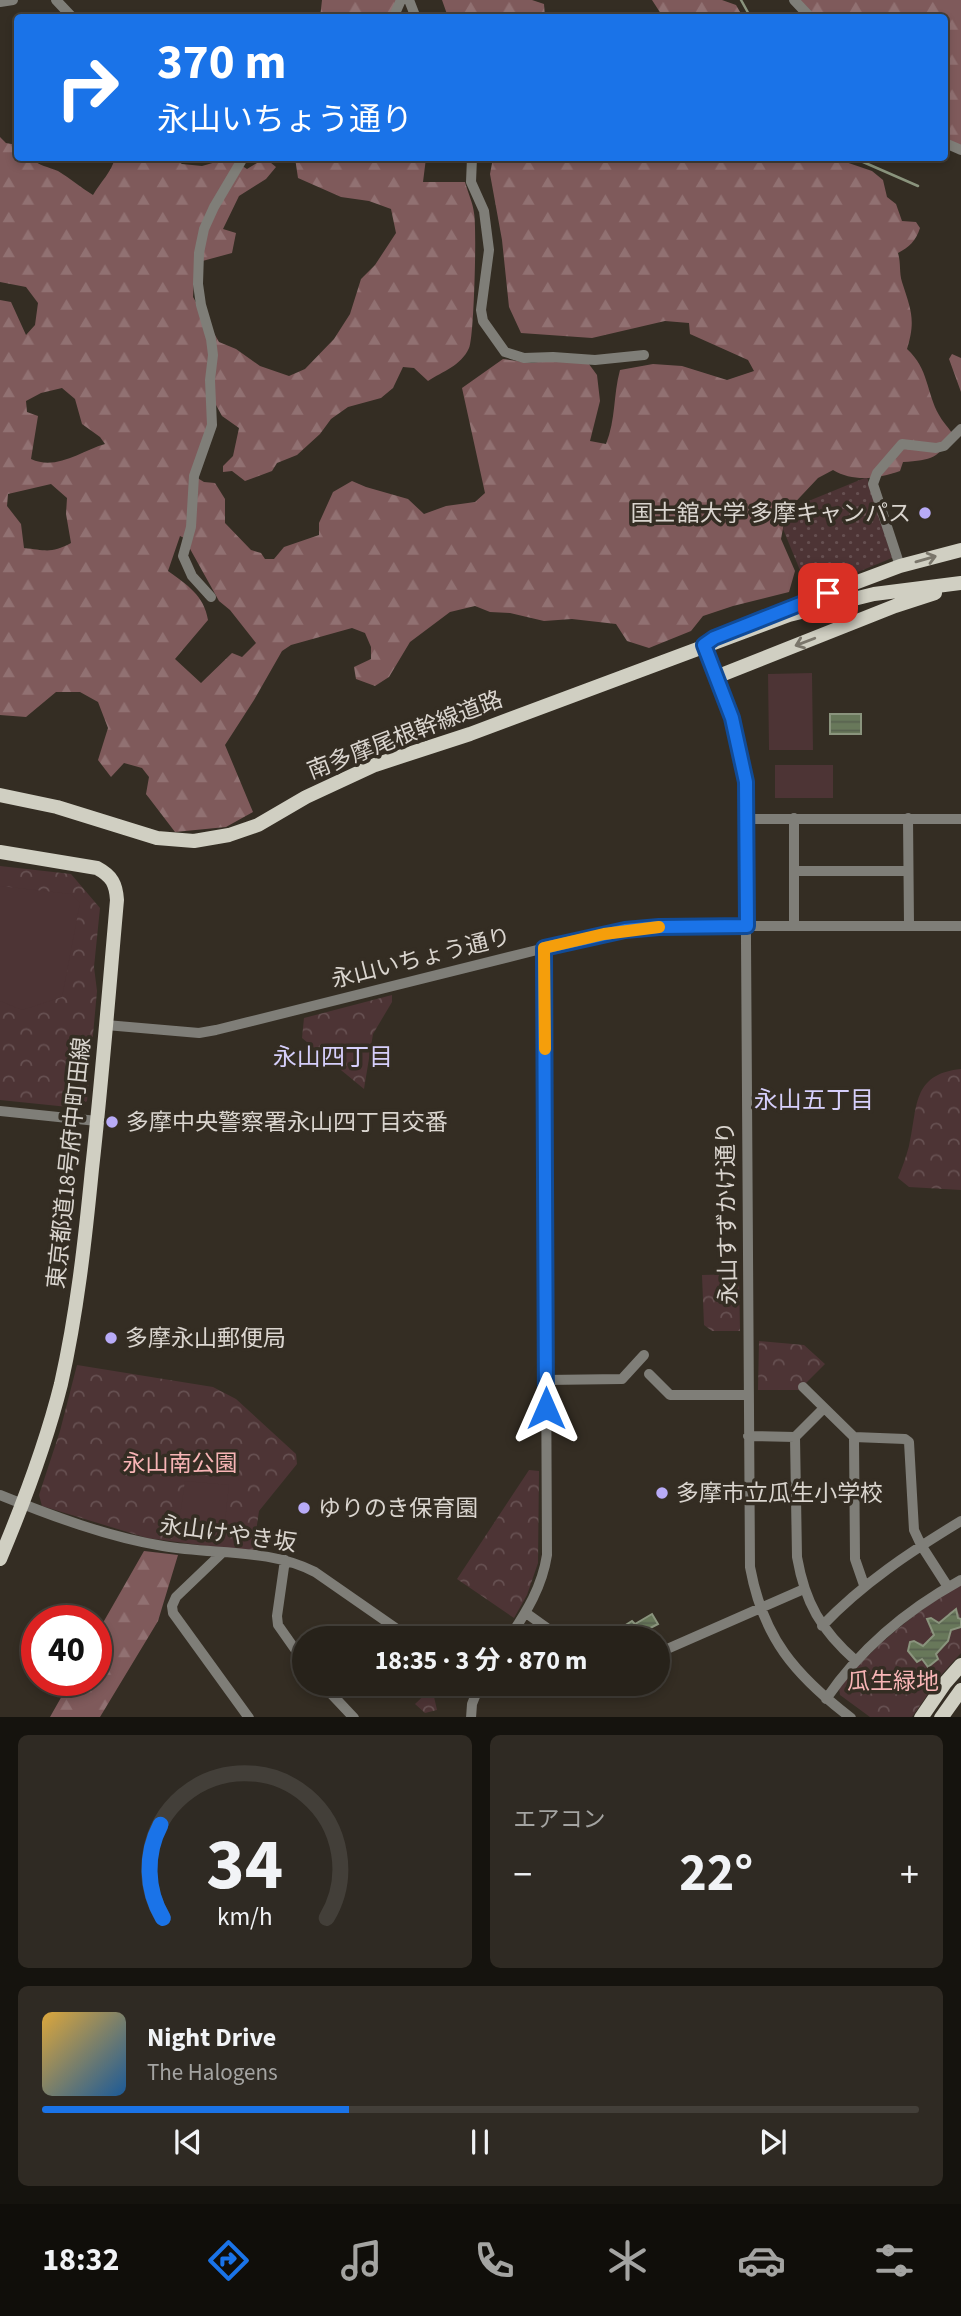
<!DOCTYPE html>
<html lang="ja">
<head>
<meta charset="utf-8">
<style>
	:root { --surface:#27221a; --page:#2f2a23; --text:#f1f3f6; --muted:#a4a4a2; --line:#433f39; --accent:#1a73e8 }
	body { margin:0; font-family:"Source Sans 3","Noto Sans JP",sans-serif; background:var(--page); color:var(--text); height:100vh; display:flex; flex-direction:column; font-size:26px; white-space:nowrap }
	* { box-sizing:border-box; margin:0 }
	p { font-size:23px; color:var(--muted) }
	.icon { flex:none; width:38px; height:38px; fill:none; stroke:currentColor; stroke-width:2; stroke-linecap:round; stroke-linejoin:round }
	.map { position:relative; height:1717px; overflow:hidden }
	.details { display:flex; flex-direction:column; gap:18px; padding:18px; background:#15130e; flex:1 }
	.details>* { flex:none }
	.guide { position:absolute; left:14px; top:14px; width:934px; height:147px; border-radius:7px; box-shadow:0 4px 10px #0003,0 0 0 2px var(--line); background:#1a73e8; color:#fff; overflow:hidden }
	.speed { position:absolute; left:21px; top:1605px; display:flex; gap:14px; font-size:35px; font-weight:700; text-align:center }
	.speed>* { display:grid; place-content:center; width:91px; height:91px; border-radius:50%; background:var(--surface); box-shadow:0 4px 10px #0003,0 0 0 2px var(--line); line-height:1 }
	.speed .limit { border:10px solid #d22; background:#fff; color:#111 }
	.pin { position:absolute; display:grid; place-items:center; width:60px; height:60px; color:#fff; margin:-30px; border-radius:14px; box-shadow:0 4px 10px #0006 }
	.me { position:absolute; width:77px; margin:-38px; rotate:0deg; stroke-linejoin:round; filter:drop-shadow(0 0 5px #0008) }
	.turn { display:flex; align-items:center; gap:24px; height:147px; padding:0 28px; font-size:32px }
	.turn .icon { width:91px; height:91px; stroke-width:2.5 }
	.turn b { display:block; font-size:49px; line-height:60px }
	.big { font-size:52px; font-weight:700; line-height:1.1 }
	.details .card { flex:1; display:flex; flex-direction:column; justify-content:center; gap:10px; min-width:0; padding:0 24px; border-radius:10px; background:var(--page) }
	.details .dial { align-items:center; gap:0 }
	.dial svg { height:182px; overflow:visible; fill:none; stroke:var(--line); stroke-width:7; stroke-linecap:round; text-anchor:middle }
	.dial text { fill:var(--text); stroke:none }
	.song { display:flex; align-items:center; gap:21px }
	.cover { width:84px; height:84px; border-radius:10px; background:linear-gradient(135deg,hsl(40 70% 55%),hsl(210 70% 35%)) }
	.played { height:7px; border-radius:4px; background:linear-gradient(90deg,var(--accent) 35%,var(--line) 35%) }
	.keys { display:flex; justify-content:space-around; direction:ltr }
	.heat { display:flex; justify-content:space-between; align-items:center; font-size:38px; direction:ltr }
	.details .tiles { flex:1; display:grid; gap:18px; grid-template-columns:1fr 1fr }
	.card:last-child { grid-column:span 2 }
	.trip { position:absolute; left:292px; top:1626px; width:378px; height:70px; border-radius:35px; background:var(--surface); box-shadow:0 4px 10px #0003,0 0 0 2px var(--line); font-weight:700; line-height:70px; text-align:center }
	.tab-bar { display:flex; height:112px; justify-content:space-around; align-items:center; background:#100e0a; color:var(--muted) }
	.tab-bar .icon { width:49px; height:49px }
	.tab-bar .current { color:var(--accent) }
	.tab-bar b { font-size:32px; color:var(--text) }
	.map>svg:first-child { display:block }
	.grass { fill:url(#grass-dots) }
	.forest { fill:url(#forest-firs); fill-rule:evenodd }
	.park { fill:url(#park-crowns) }
	.pitch { fill:#4d3435 }
	.water { fill:url(#water-rules); stroke:#8a947d; stroke-width:2 }
	.lines { fill:none; stroke-linecap:round; stroke-linejoin:round }
	.stream { stroke:#8a947d; stroke-width:2.5 }
	.minor { stroke:#7f7e78; stroke-width:10 }
	.major { stroke:#d0cfc2; stroke-width:14 }
	.oneway { stroke:#7a766b }
	.route-casing { stroke:#114b97; stroke-width:18 }
	.route { stroke:#1a73e8; stroke-width:12 }
	.slow { stroke:#f59e0b; stroke-width:12 }
	.poi-dot { fill:#b8abf7; stroke:#342d23; stroke-width:2.5 }
	.labels { text-anchor:middle; dominant-baseline:central; stroke-width:7; stroke-linejoin:round; paint-order:stroke }
	.poi-label { font-size:23px; fill:#dad5cf; stroke:#342d23; text-anchor:start }
	.street-label { font-size:23px; fill:#dad5cf; stroke:#342d23 }
	.park-label { font-size:23px; fill:#f8b5b6; stroke:#342d23 }
	.neighbourhood-label { font-size:24px; fill:#d6cffb; stroke:#342d23 }
</style>
</head>
<body>
<div class="map">
<svg width="961" height="1718" viewBox="0 0 961 1718">
	<defs>
		<pattern id="grass-dots" width="8" height="8" patternUnits="userSpaceOnUse" patternTransform="scale(1.75)"><rect width="8" height="8" fill="#4d3435"/><path d="M2 2h.1M6 6h.1" fill="none" stroke="#665051" stroke-width="1.8" stroke-linecap="round"/></pattern>
		<pattern id="forest-firs" width="22" height="20" patternUnits="userSpaceOnUse" patternTransform="scale(1.75)"><rect width="22" height="20" fill="#7f5a5b"/><path d="M5 1l3.5 6h-7zM16 11l3.5 6h-7z" fill="#917172"/></pattern>
		<pattern id="park-crowns" width="20" height="18" patternUnits="userSpaceOnUse" patternTransform="scale(1.75)"><rect width="20" height="18" fill="#4d3435"/><path d="M2 6a3 3 0 1 1 6 0M12 15a3 3 0 1 1 6 0" fill="none" stroke="#665051"/></pattern>
		<pattern id="water-rules" width="6" height="5" patternUnits="userSpaceOnUse" patternTransform="scale(1.75)"><rect width="6" height="5" fill="#68785a"/><path d="M0 2.5h6" fill="none" stroke="#58624f"/></pattern>
	</defs>
	<rect width="100%" height="100%" fill="#342d23"/>
	<path class="grass" d="M 867,477 L 892,558 L 809,592 L 783,529 L 794,507 Z"/>
	<path class="forest" d="M 322,0 L 396,0 L 402,17 L 320,18 Z
		M 442,0 L 532,0 L 544,4 L 545,17 L 448,17 Z
		M 652,0 L 722,0 L 736,5 L 743,17 L 663,17 Z
		M 791,0 L 961,0 L 961,152 L 945,141 L 945,18 L 806,17 Z
		M 0,137 L 6,143 L 17,145 L 18,158 L 32,158 C 40,167 47,166 58,171 C 70,178 81,188 93,195 C 101,181 111,173 115,158 L 172,158 L 182,164 L 202,166 L 230,158 L 247,169 L 265,158 L 276,167 L 266,179 L 239,196 L 223,229 L 236,233 L 232,253 L 195,263 L 193,297 L 219,342 L 236,349 L 260,366 L 289,376 L 305,369 L 334,339 L 350,314 L 361,279 L 375,265 L 396,233 L 391,209 L 369,201 L 341,197 L 298,178 L 295,158 L 426,158 L 423,182 L 465,182 C 468,193 473,203 474,213 C 477,227 474,339 469,348 C 461,366 443,371 428,381 L 414,368 L 403,367 L 393,388 L 381,398 L 348,407 L 331,419 L 320,434 L 297,455 L 277,463 L 272,471 L 245,481 L 232,471 L 223,472 L 223,466 L 233,456 L 239,428 L 222,416 L 216,405 L 208,435 L 191,474 L 204,482 L 215,483 L 225,499 L 225,523 L 251,550 L 261,553 L 265,559 L 274,559 L 284,547 L 319,535 L 319,523 L 333,492 L 352,481 L 366,487 L 408,499 L 424,514 L 446,506 L 475,502 L 485,493 L 462,388 L 503,359 L 531,363 L 583,356 L 597,375 L 600,401 L 590,441 L 606,444 C 616,419 613,396 620,370 L 653,364 L 682,366 L 727,380 L 754,371 L 748,360 L 690,334 L 689,323 L 665,321 L 592,338 L 521,333 L 509,307 L 502,240 L 490,174 L 493,158 L 834,158 L 872,171 L 883,180 L 887,197 L 896,204 L 902,221 L 916,222 L 920,228 C 916,241 909,247 898,253 C 901,263 899,272 902,282 C 911,310 916,320 907,349 C 929,369 926,392 939,415 C 942,421 948,427 952,433 C 939,459 932,460 903,462 L 900,471 C 878,479 853,482 833,470 L 818,478 L 786,512 L 781,539 L 795,571 L 789,592 L 733,606 L 703,616 L 691,631 L 649,648 L 627,641 L 616,624 L 572,619 L 544,621 L 510,613 L 490,612 L 475,606 L 450,612 L 410,642 L 389,677 L 375,686 L 356,679 L 354,667 L 371,659 L 371,647 L 365,633 L 352,628 L 291,645 L 282,651 L 254,700 L 225,745 L 253,812 L 226,827 L 175,832 L 146,794 L 149,777 L 142,768 L 124,763 L 111,777 L 98,760 L 108,728 L 98,702 L 80,692 L 56,692 L 26,717 L 0,715 L 0,300 L 11,302 L 26,335 L 35,325 L 38,303 L 26,287 L 0,282 ZM 62,388 L 75,399 L 82,424 L 100,437 L 105,444 C 81,451 56,471 31,459 L 38,416 L 27,412 L 26,401 L 41,393 ZM 51,484 L 67,498 L 66,514 L 71,543 C 51,554 45,550 24,548 L 21,524 L 7,506 L 8,494 ZM 180,536 L 184,538 L 219,601 L 230,610 L 256,643 L 242,657 L 232,653 L 201,683 L 175,659 L 208,620 C 204,595 187,585 168,571 Z
		M 952,354 L 961,358 L 961,392 L 949,359 Z
		M 144,1551 L 178,1555 L 158,1621 L 100,1717 L 50,1717 L 71,1680 L 96,1680 L 96,1635 Z"/>
	<path class="park" d="M 0,866 L 71,874 L 100,908 L 94,967 L 97,991 L 87,1101 L 78,1108 L 0,1100 Z
		M 392,995 L 392,1002 L 373,1034 L 364,1089 L 302,1038 L 304,1018 Z
		M 961,1069 L 961,1190 L 909,1187 L 898,1178 C 902,1168 906,1157 909,1146 C 918,1108 911,1074 961,1069 Z
		M 739,1274 L 740,1331 L 712,1331 L 704,1325 L 702,1275 Z
		M 759,1341 L 804,1345 L 825,1364 L 799,1390 L 758,1390 Z
		M 77,1365 L 213,1387 L 236,1399 L 296,1454 L 297,1464 L 259,1511 L 253,1552 L 147,1538 L 42,1506 L 39,1495 L 60,1431 Z
		M 529,1470 L 539,1471 L 538,1563 L 527,1595 L 514,1618 L 457,1579 Z
		M 961,1584 L 961,1653 L 942,1674 L 912,1717 L 870,1717 L 840,1695 L 839,1688 C 874,1645 914,1613 961,1584 Z
		M 432,1688 L 437,1710 L 425,1713 L 415,1704 Z"/>
	<path class="pitch" d="M 812,673 L 813,750 L 769,750 L 768,674 Z
		M 775,765 L 833,765 L 833,798 L 775,798 Z
		M 0,886 L 71,894 L 80,903 L 62,997 L 22,1010 L 0,1001 Z
		M 185,1481 L 229,1485 L 224,1529 L 179,1523 Z"/>
	<path class="water" d="M 830,714 L 861,714 L 861,734 L 830,734 Z
		M 956,1609 L 958,1618 L 961,1619 L 961,1627 L 951,1630 L 948,1641 L 936,1654 L 938,1659 L 928,1667 L 922,1659 L 917,1662 L 908,1651 L 910,1642 L 914,1641 L 923,1646 L 934,1635 L 927,1619 L 931,1618 L 939,1623 Z
		M 652,1614 L 658,1624 L 631,1638 L 624,1626 L 632,1621 L 635,1624 Z"/>
	<g class="lines">
		<path class="stream" d="M 741,0 L 751,18
			M 854,158 L 918,186"/>
		<path class="minor" d="M 56,0 L 73,18
			M 409,0 L 416,18
			M 794,0 L 811,18
			M 0,2 L 13,0
			M 393,18 L 401,0
			M 945,143 L 961,150
			M 472,158 L 471,182 L 484,211 L 489,250 L 481,310 L 483,321 L 505,352 L 524,358 L 553,357 L 595,360 L 644,355
			M 900,566 L 873,484 L 877,473 L 902,444 L 936,448 L 944,446 L 961,429
			M 211,597 L 192,576 L 183,556 L 191,527 L 194,476 L 212,425 L 210,380 L 213,355 L 211,339 L 201,305 L 198,284 L 199,253 L 204,229 L 214,207 L 243,158
			M 716,677 L 739,744 L 745,782 L 750,1567 C 763,1638 795,1675 851,1718
			M 908,818 L 909,925
			M 745,819 L 961,819
			M 794,871 L 908,871
			M 794,926 L 794,818
			M 106,1025 L 199,1033 L 216,1030 L 541,949 L 625,930 L 659,927 L 747,926 L 961,926
			M 0,1111 L 97,1121
			M 649,1374 L 670,1395 L 749,1395
			M 546,1380 L 622,1379 L 644,1355
			M 803,1387 L 854,1437 L 855,1559 L 864,1585
			M 824,1408 L 795,1437 L 797,1557 C 805,1603 821,1630 856,1661
			M 748,1436 L 795,1437
			M 854,1437 L 905,1439 L 909,1442 L 914,1530 L 921,1545 L 948,1587
			M 0,1495 C 52,1516 108,1537 163,1546 C 215,1555 268,1548 315,1572 L 410,1638
			M 223,1552 L 176,1597 L 172,1606 L 173,1613 L 249,1718
			M 285,1560 L 277,1616 L 278,1625 L 304,1662
			M 526,1613 L 561,1638
			M 822,1626 C 863,1583 910,1552 961,1521
			M 509,1638 C 527,1611 542,1587 547,1555 L 544,948
			M 658,1653 L 804,1589
			M 322,1684 L 354,1718
			M 826,1699 C 861,1648 908,1609 961,1580
			M 471,1718 L 472,1704 L 480,1684"/>
		<path class="major" d="M 804,602 L 900,566 L 961,550
			M 703,645 L 716,677 L 895,606 L 935,593
			M 0,795 L 57,807 L 157,838 L 194,841 L 229,835 L 258,825 L 306,797 L 375,765 L 470,734 L 789,615 L 874,594 L 961,583
			M 0,852 L 97,868 C 112,876 116,884 117,900 C 109,990 102,1080 92,1169 C 85,1241 77,1313 61,1384 C 46,1444 24,1502 0,1559
			M 921,1718 L 945,1683 L 961,1665
			M 941,1718 L 961,1690"/>
	</g>
	<defs><path id="oneway-shaft" d="M-6 0H5M1.5-3L5.5 0L1.5 3" fill="none" stroke-width="1.6" stroke-linecap="round" stroke-linejoin="round" transform="scale(1.75)"/></defs>
	<g class="oneway">
		<use href="#oneway-shaft" transform="translate(926 559) rotate(-16)"/>
		<use href="#oneway-shaft" transform="translate(805 642) rotate(159)"/>
	</g>
	<g class="lines">
		<defs>
			<path id="route" d="M 546,1408 L 544,948 L 625,930 L 659,927 L 747,926 L 746,782 L 732,718 L 704,645 L 714,638 L 828,593"/>
		</defs>
		<use href="#route" class="route-casing"/>
		<use href="#route" class="route"/>
		<path class="slow" d="M 545,1049 L 544,948 L 604,934 L 659,927"/>
	</g>
	<g class="poi-dot">
		<circle cx="925" cy="513" r="7"/>
		<circle cx="112" cy="1122" r="7"/>
		<circle cx="111" cy="1338" r="7"/>
		<circle cx="662" cy="1493" r="7"/>
		<circle cx="304" cy="1508" r="7"/>
	</g>
	<g class="labels">
		<g class="poi-label">
			<text x="911" y="513" text-anchor="end">国士舘大学 多摩キャンパス</text>
			<text x="126" y="1122">多摩中央警察署永山四丁目交番</text>
			<text x="125" y="1338">多摩永山郵便局</text>
			<text x="676" y="1493">多摩市立瓜生小学校</text>
			<text x="318" y="1508">ゆりのき保育園</text>
		</g>
		<g class="street-label">
			<text transform="translate(405 735) rotate(-21)">南多摩尾根幹線道路</text>
			<text transform="translate(421 958) rotate(-14)">永山いちょう通り</text>
			<text transform="translate(69 1163) rotate(-84)">東京都道18号府中町田線</text>
			<text transform="translate(727 1213) rotate(-91)">永山すずかけ通り</text>
			<text transform="translate(228 1534) rotate(8)">永山けやき坂</text>
		</g>
		<g class="park-label">
			<text x="180" y="1463">永山南公園</text>
			<text x="893" y="1681">瓜生緑地</text>
		</g>
		<g class="neighbourhood-label">
			<text x="333" y="1057">永山四丁目</text>
			<text x="814" y="1100">永山五丁目</text>
		</g>
	</g>
</svg>
<div class="speed"><div class="limit">40</div></div>
<div class="pin" style="left:828px;top:593px;background:#d93025"><svg class="icon" aria-label="arrive" viewBox="0 0 24 24"><path d="M6 21V4h12l-3 4 3 4H6"/></svg></div>
<svg class="me" style="left:546px;top:1408px" viewBox="-20 -20 40 40"><path d="M0-17L14 15 0 8-14 15z" fill="#1a73e8" stroke="#fff" stroke-width="4"/></svg>
<div class="trip">18:35 · 3 分 · 870 m</div>
<div class="guide">
<div class="turn"><svg class="icon" aria-label="right" viewBox="0 0 24 24"><path d="M7 20v-9h11M14 6l5 5-5 5"/></svg><div><b>370 m</b>永山いちょう通り</div></div>
</div>
</div>
<section class="details">
<div class="tiles">
<div class="card dial"><svg viewBox="0 0 100 80">
<path d="M14 69A42 42 0 1 1 86 69"/>
<path d="M14 69A42 42 0 0 1 13 28" stroke="#1a73e8"/>
<text x="50" y="56" font-size="32" font-weight="700">34</text>
<text x="50" y="72" font-size="11">km/h</text>
</svg></div>
<div class="card"><p>エアコン</p>
<div class="heat"><a>−</a><b class="big">22°</b><a>+</a></div>
</div>
<div class="card">
<div class="song"><i class="cover"></i><div><b>Night Drive</b><p>The Halogens</p></div></div>
<div class="played"></div>
<div class="keys"><svg class="icon" aria-label="previous" viewBox="0 0 24 24"><path d="M18 5L8 12l10 7zM5 5v14"/></svg><svg class="icon" aria-label="pause" viewBox="0 0 24 24"><path d="M8 5v14M16 5v14"/></svg><svg class="icon" aria-label="next" viewBox="0 0 24 24"><path d="M6 5l10 7-10 7zM19 5v14"/></svg></div>
</div>
</div>
</section>
<nav class="tab-bar">
<b>18:32</b>
<svg class="icon current" aria-label="directions" viewBox="0 0 24 24"><path d="M12 3l9 9-9 9-9-9zM9 14v-3h6M13 9l2 2-2 2"/></svg>
<svg class="icon" aria-label="music" viewBox="0 0 24 24"><path d="M9 18V5l10-2v13"/><circle cx="6" cy="18" r="3"/><circle cx="16" cy="16" r="3"/></svg>
<svg class="icon" aria-label="phone" viewBox="0 0 24 24"><path d="M5 4h4l2 5-3 2q2 4 5 5l2-3 5 2v4C11 20 4 13 5 4z"/></svg>
<svg class="icon" aria-label="climate" viewBox="0 0 24 24"><path d="M12 3v18M4 7l16 10M4 17L20 7"/></svg>
<svg class="icon" aria-label="car" viewBox="0 0 24 24"><path d="M5 17H2v-5l4-1 3-4h7l3 4 3 1v5h-3M9 17h6M6 11h13"/><circle cx="7" cy="17" r="2"/><circle cx="17" cy="17" r="2"/></svg>
<svg class="icon" aria-label="filters" viewBox="0 0 24 24"><path d="M4 7h16M4 17h16"/><circle cx="9" cy="7" r="2"/><circle cx="15" cy="17" r="2"/></svg>
</nav>
</body>
</html>
